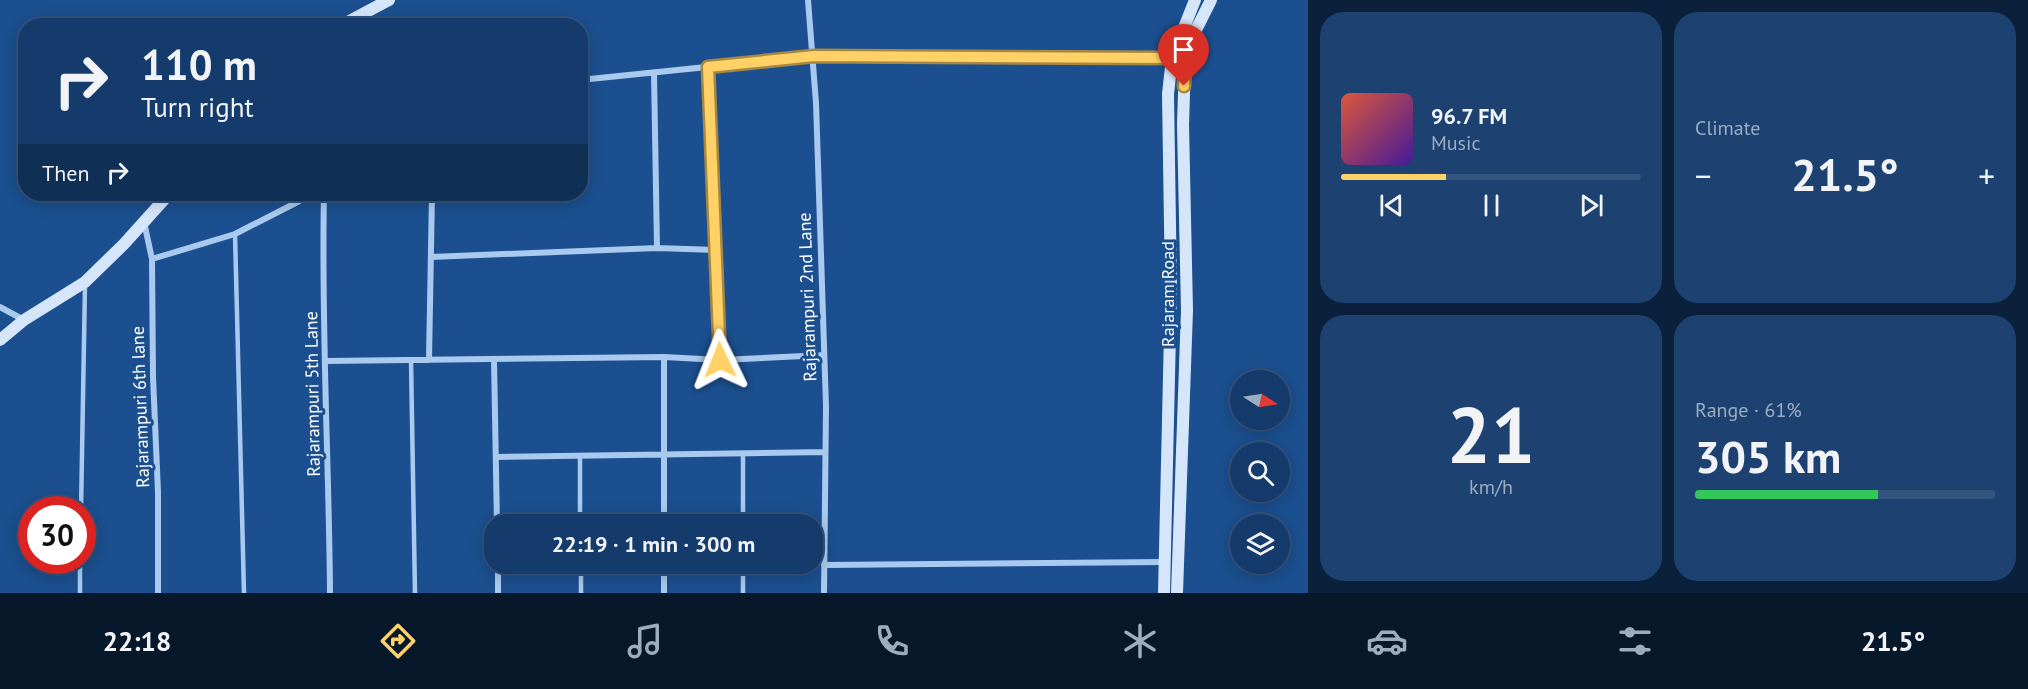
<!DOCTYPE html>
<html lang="en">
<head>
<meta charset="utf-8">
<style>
	:root { --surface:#143b6b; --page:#1d4271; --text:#f1f3f6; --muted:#9dadc1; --line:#33557e; --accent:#ffd166 }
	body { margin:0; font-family:"PT Sans",sans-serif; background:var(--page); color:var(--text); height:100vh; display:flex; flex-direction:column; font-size:22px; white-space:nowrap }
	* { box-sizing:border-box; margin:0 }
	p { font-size:20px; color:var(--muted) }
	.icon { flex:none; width:33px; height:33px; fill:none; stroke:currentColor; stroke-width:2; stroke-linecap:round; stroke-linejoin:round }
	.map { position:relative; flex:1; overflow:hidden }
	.drawer { display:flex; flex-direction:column; gap:12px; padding:12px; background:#0b203b; width:720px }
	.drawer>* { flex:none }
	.banner { position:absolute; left:18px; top:18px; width:570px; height:183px; border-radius:24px; box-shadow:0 3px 15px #0003,0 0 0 2px var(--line); background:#143b6b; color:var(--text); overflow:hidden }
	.needle { width:39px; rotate:102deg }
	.buttons { position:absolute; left:1230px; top:370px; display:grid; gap:12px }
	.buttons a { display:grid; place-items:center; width:60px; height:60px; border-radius:50%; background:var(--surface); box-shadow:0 3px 15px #0003,0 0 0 2px var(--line); font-size:30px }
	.speed { position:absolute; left:18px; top:496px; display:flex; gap:12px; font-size:30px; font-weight:700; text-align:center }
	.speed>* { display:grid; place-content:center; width:78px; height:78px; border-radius:50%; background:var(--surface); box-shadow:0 3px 15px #0003,0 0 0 2px var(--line); line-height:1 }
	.speed .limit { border:9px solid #d22; background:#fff; color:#111 }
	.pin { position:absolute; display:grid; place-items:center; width:51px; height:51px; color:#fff; margin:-62px -26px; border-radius:50% 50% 50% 0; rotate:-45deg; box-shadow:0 0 6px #0007 }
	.pin .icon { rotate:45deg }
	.me { position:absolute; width:66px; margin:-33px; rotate:358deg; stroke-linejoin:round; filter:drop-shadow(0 0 4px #0008) }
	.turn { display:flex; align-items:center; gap:21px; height:126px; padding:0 24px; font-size:27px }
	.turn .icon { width:78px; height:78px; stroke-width:2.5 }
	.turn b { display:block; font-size:42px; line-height:51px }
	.then { display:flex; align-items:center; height:57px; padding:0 24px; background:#0003; gap:12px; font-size:22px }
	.big { font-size:45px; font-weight:600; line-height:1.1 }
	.drawer .card { flex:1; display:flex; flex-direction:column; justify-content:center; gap:9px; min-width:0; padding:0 21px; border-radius:24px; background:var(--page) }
	.drawer .dial { align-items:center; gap:0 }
	.dial b { font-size:78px; line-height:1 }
	.song { display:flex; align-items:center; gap:18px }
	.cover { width:72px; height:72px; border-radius:9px; background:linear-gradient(135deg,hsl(10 70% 55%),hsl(260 70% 35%)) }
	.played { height:6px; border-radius:3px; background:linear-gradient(90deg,var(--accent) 35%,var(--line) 35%) }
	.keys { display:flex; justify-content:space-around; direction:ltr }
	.heat { display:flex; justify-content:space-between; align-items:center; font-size:33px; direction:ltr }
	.charge { height:9px; border-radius:4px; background:linear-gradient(90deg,#34c759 61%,var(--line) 0) }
	.drawer .tiles { flex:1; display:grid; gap:12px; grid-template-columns:repeat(2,1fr) }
	.trip { position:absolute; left:484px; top:514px; width:339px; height:60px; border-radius:24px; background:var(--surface); box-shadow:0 3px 15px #0003,0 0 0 2px var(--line); font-weight:600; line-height:60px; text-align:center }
	.tab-bar { display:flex; height:96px; justify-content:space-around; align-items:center; background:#08182b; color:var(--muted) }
	.tab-bar .icon { width:42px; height:42px }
	.tab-bar .active { color:var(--accent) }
	.tab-bar b { font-size:27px; color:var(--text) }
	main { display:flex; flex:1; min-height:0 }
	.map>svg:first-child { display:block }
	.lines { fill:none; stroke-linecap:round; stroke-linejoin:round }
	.service { stroke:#a9c9ee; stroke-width:4.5 }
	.minor { stroke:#a9c9ee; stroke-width:6 }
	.secondary { stroke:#d6e6fa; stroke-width:12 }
	.route-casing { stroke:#a68842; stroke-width:15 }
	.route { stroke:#ffd166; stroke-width:10 }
	.labels { text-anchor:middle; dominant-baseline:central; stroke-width:6; stroke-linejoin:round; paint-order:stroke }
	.street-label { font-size:18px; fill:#fff; stroke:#1b4f8f }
</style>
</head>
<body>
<main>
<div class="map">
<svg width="1308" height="593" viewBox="0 0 1308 593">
	<rect width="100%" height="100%" fill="#1b4f8f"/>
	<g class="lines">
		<path class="service" d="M 235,234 L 244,593
			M 411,360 L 415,593
			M 743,453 L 743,525
			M 580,456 L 580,525
			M 81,510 L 85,285
			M 581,564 L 581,593
			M 743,564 L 743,593
			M 80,593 L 80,561"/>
		<path class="minor" d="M 808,0 L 816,103 L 826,406 L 824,593
			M 708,67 L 720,360
			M 654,73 L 657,248
			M 580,80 L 814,56 L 1172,58 L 1185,61
			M 324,194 C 321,327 329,460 330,593
			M 144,222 L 152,259 L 153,377 L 158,492 L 158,593
			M 431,257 L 657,248 L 716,250
			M 152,259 L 235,234 L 313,194
			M 0,307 L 24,320
			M 664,357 L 664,525
			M 494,359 L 497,525
			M 429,360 L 432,194
			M 326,361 L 664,357 L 720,360 L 824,355
			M 496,457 L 825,452
			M 498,564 L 498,593
			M 664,564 L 664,593
			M 824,565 L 1164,562"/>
		<path class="secondary" d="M 340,26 L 389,0
			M 0,340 L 24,320 L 85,282 L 124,244 L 169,194
			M 1164,593 L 1171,290 L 1168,94 L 1172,58 L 1195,0
			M 1177,593 L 1187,310 L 1183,125 L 1185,61 L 1193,36 L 1211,0"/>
	</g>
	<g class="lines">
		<defs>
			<path id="route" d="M 720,360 L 708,67 L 814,56 L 1172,58 L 1185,61 L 1184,86"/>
		</defs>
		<use href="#route" class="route-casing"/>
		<use href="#route" class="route"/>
	</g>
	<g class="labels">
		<g class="street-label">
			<text transform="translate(1167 294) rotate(-90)">Rajaram Road</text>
			<text transform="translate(807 297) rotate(-92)">Rajarampuri 2nd Lane</text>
			<text transform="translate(312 394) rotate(-91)">Rajarampuri 5th Lane</text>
			<text transform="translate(140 407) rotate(-92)">Rajarampuri 6th lane</text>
		</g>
	</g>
</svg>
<div class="buttons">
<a><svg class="needle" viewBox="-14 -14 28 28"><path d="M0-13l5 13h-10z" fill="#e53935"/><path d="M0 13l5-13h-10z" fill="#9dadc1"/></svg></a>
<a><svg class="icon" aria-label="search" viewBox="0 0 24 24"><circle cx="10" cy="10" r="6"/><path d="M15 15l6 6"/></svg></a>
<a><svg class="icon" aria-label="layers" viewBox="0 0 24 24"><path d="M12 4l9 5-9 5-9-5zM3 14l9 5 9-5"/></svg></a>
</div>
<div class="speed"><div class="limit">30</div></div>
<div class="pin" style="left:1184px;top:86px;background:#d93025"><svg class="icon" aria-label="arrive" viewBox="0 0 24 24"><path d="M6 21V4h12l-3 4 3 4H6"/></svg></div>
<svg class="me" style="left:720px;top:360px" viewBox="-20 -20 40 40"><path d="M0-17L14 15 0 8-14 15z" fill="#ffd166" stroke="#fff" stroke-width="4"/></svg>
<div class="trip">22:19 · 1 min · 300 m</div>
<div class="banner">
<div class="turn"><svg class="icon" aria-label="right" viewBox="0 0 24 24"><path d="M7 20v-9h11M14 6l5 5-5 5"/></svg><div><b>110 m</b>Turn right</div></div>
<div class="then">Then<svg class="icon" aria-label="right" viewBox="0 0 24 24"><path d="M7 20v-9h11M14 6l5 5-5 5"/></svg></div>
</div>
</div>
<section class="drawer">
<div class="tiles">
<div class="card">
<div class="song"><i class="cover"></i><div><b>96.7 FM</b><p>Music</p></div></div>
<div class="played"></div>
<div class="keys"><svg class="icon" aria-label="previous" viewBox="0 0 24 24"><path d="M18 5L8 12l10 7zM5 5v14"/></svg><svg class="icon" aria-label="pause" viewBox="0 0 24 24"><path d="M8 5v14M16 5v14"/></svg><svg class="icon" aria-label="next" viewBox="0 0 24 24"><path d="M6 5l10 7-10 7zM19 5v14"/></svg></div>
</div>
<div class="card"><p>Climate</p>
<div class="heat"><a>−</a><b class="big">21.5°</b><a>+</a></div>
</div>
<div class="card dial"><b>21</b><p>km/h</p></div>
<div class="card"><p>Range · 61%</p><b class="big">305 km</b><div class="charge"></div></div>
</div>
</section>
</main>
<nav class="tab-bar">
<b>22:18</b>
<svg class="icon active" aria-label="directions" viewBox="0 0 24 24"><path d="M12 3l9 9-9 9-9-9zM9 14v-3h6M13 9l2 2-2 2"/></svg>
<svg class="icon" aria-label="music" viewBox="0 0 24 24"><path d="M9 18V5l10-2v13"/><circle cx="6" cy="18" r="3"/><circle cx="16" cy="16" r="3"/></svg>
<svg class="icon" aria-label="phone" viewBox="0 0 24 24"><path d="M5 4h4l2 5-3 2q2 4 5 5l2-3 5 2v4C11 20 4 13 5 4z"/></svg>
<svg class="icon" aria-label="climate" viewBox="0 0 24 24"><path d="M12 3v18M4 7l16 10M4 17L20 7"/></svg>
<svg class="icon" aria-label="car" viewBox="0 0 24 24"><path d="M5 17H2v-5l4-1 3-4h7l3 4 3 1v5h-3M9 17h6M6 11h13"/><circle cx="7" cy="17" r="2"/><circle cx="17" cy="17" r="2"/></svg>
<svg class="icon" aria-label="filters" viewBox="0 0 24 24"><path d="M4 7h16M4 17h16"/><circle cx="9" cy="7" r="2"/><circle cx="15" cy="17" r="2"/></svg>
<b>21.5°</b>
</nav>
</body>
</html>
